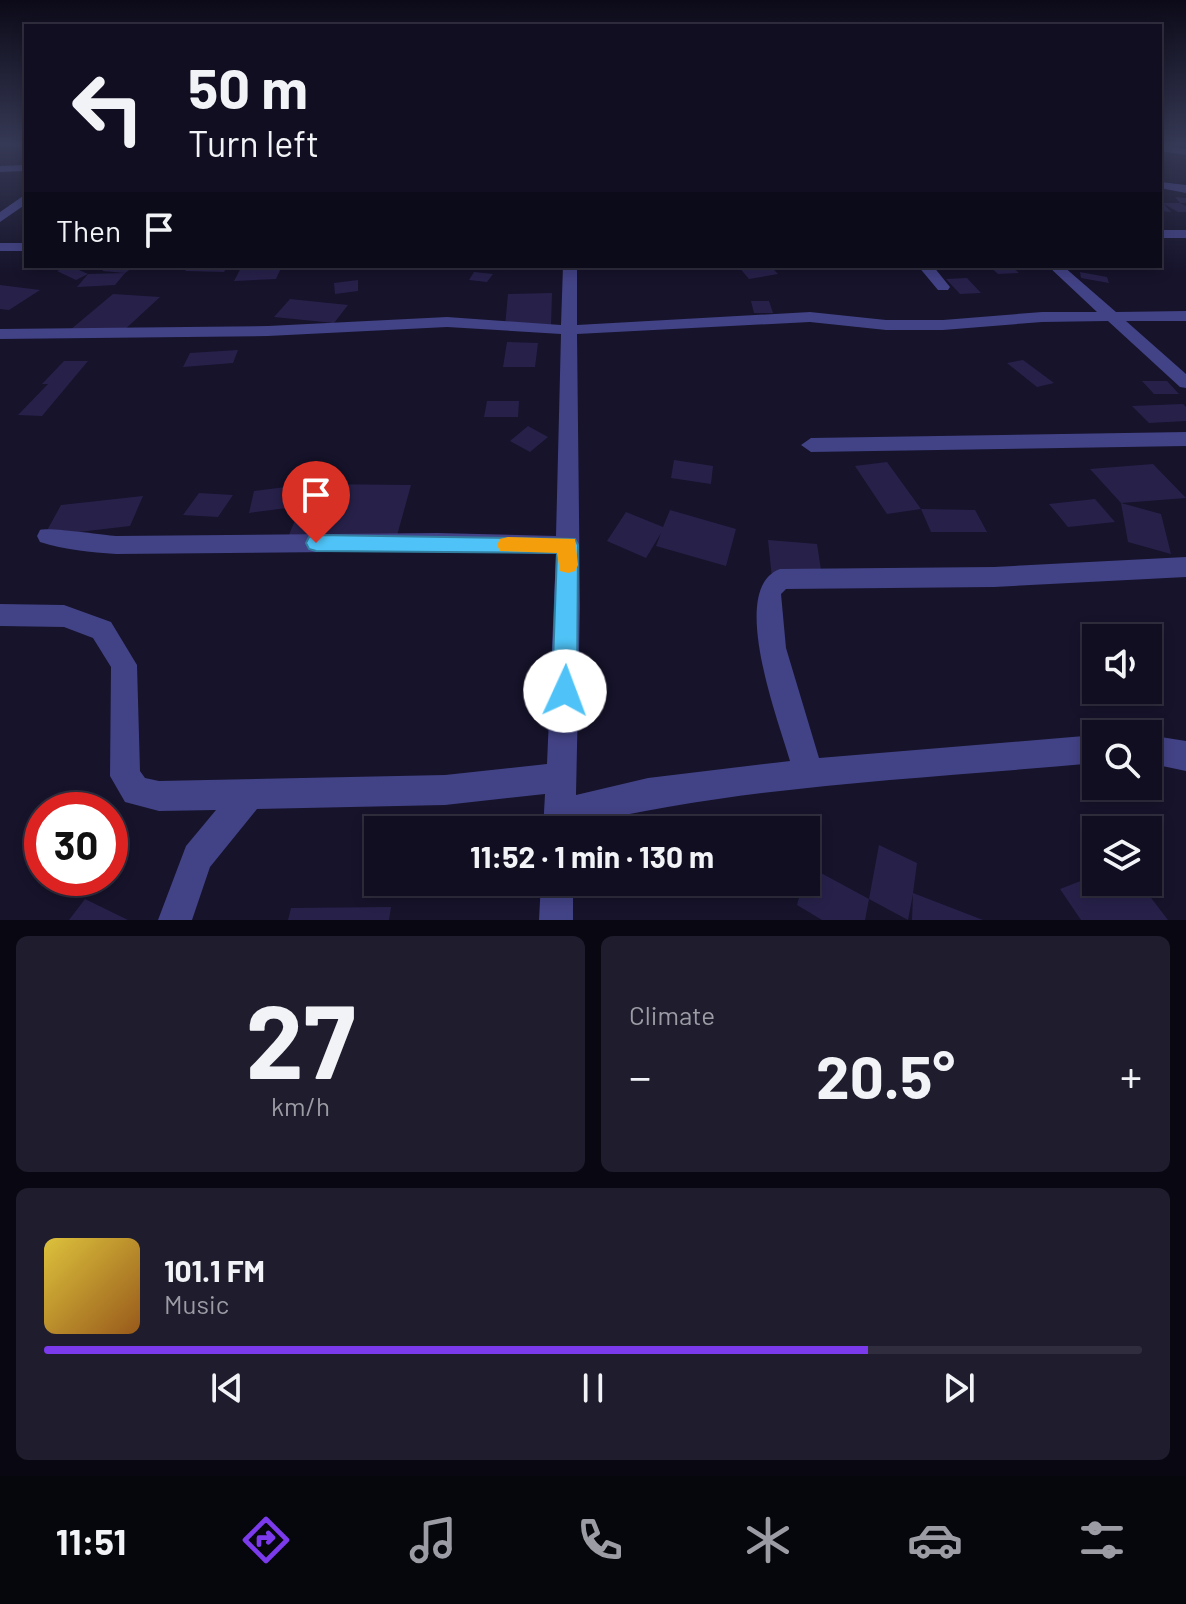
<!DOCTYPE html>
<html lang="en">
<head>
<meta charset="utf-8">
<style>
	:root { --surface:#100e20; --page:#1e1c2d; --text:#f1f3f6; --muted:#9c9ca5; --line:#302e3e; --accent:#7c3aed }
	body { margin:0; font-family:Barlow,sans-serif; background:var(--page); color:var(--text); height:100vh; display:flex; flex-direction:column; font-size:30px; white-space:nowrap }
	* { box-sizing:border-box; margin:0 }
	p { font-size:26px; color:var(--muted) }
	.icon { flex:none; width:44px; height:44px; fill:none; stroke:currentColor; stroke-width:2; stroke-linecap:round; stroke-linejoin:round }
	.map { position:relative; height:920px; overflow:hidden }
	.sheet { display:flex; flex-direction:column; gap:16px; padding:16px; background:#090812; flex:1 }
	.sheet>* { flex:none }
	.guide { position:absolute; left:24px; top:24px; width:1138px; height:244px; border-radius:0px; box-shadow:0 4px 12px #0003,0 0 0 2px var(--line); background:#100e20; color:var(--text); overflow:hidden }
	.buttons { position:absolute; left:1082px; top:624px; display:grid; gap:16px }
	.buttons a { display:grid; place-items:center; width:80px; height:80px; border-radius:0px; background:var(--surface); box-shadow:0 4px 12px #0003,0 0 0 2px var(--line); font-size:40px }
	.speed { position:absolute; left:24px; top:792px; display:flex; gap:16px; font-size:40px; font-weight:700; text-align:center }
	.speed>* { display:grid; place-content:center; width:104px; height:104px; border-radius:50%; background:var(--surface); box-shadow:0 4px 12px #0003,0 0 0 2px var(--line); line-height:1 }
	.speed .limit { border:12px solid #d22; background:#fff; color:#111 }
	.pin { position:absolute; display:grid; place-items:center; width:68px; height:68px; color:#fff; margin:-82px -34px; border-radius:50% 50% 50% 0; rotate:-45deg; box-shadow:0 0 8px #0007 }
	.pin .icon { rotate:45deg }
	.me { position:absolute; width:88px; margin:-44px; rotate:2deg; stroke-linejoin:round; filter:drop-shadow(0 0 6px #0008) }
	.turn { display:flex; align-items:center; gap:28px; height:168px; padding:0 32px; font-size:36px }
	.turn .icon { width:104px; height:104px; stroke-width:2.5 }
	.turn b { display:block; font-size:56px; line-height:68px }
	.then { display:flex; align-items:center; height:76px; padding:0 32px; background:#0003; gap:16px; font-size:30px }
	.big { font-size:60px; font-weight:700; line-height:1.1 }
	.sheet .card { flex:1; display:flex; flex-direction:column; justify-content:center; gap:12px; min-width:0; padding:0 28px; border-radius:12px; background:var(--page) }
	.sheet .dial { align-items:center; gap:0 }
	.dial b { font-size:104px; line-height:1 }
	.song { display:flex; align-items:center; gap:24px }
	.cover { width:96px; height:96px; border-radius:12px; background:linear-gradient(135deg,hsl(50 70% 55%),hsl(30 70% 35%)) }
	.played { height:8px; border-radius:4px; background:linear-gradient(90deg,var(--accent) 75%,var(--line) 75%) }
	.keys { display:flex; justify-content:space-around; direction:ltr }
	.heat { display:flex; justify-content:space-between; align-items:center; font-size:44px; direction:ltr }
	.sheet .tiles { flex:1; display:grid; gap:16px; grid-template-columns:1fr 1fr }
	.card:last-child { grid-column:span 2 }
	.trip { position:absolute; left:364px; top:816px; width:456px; height:80px; border-radius:0px; background:var(--surface); box-shadow:0 4px 12px #0003,0 0 0 2px var(--line); font-weight:700; line-height:80px; text-align:center }
	.tabs { display:flex; height:128px; justify-content:space-around; align-items:center; background:#06060d; color:var(--muted) }
	.tabs .icon { width:56px; height:56px }
	.tabs .current { color:var(--accent) }
	.tabs b { font-size:36px; color:var(--text) }
	.map>svg:first-child { display:block }
	.building { fill:#27214a }
	.lines { fill:none; stroke-linecap:round; stroke-linejoin:round }
	.minor { fill:#424286; fill-rule:evenodd }
	.route { fill:#4fc3f7; stroke:#337fa1; stroke-width:2 }
	.slow { fill:#f59e0b }
</style>
</head>
<body>
<div class="map">
<svg width="1186" height="920" viewBox="0 0 1186 920">
	<rect width="100%" height="100%" fill="#16132b"/>
	<path class="building" d="M 1175,197 L 1186,198 L 1186,203 L 1180,203 L 1186,206 L 1186,212 L 1178,212 L 1164,204 L 1171,212 L 1160,211 L 1160,200 L 1163,203 L 1180,203 Z
		M 70,266 L 88,274 L 125,273 L 115,285 L 77,287 L 88,274 L 76,280 L 57,271 Z
		M 109,266 L 135,266 L 125,273 L 102,271 Z
		M 190,266 L 228,266 L 224,272 L 185,271 Z
		M 242,266 L 282,266 L 276,279 L 234,281 Z
		M 738,266 L 770,266 L 778,274 L 749,279 Z
		M 989,266 L 1011,266 L 1019,273 L 998,274 Z
		M 474,272 L 493,274 L 487,282 L 469,280 Z
		M 1080,272 L 1107,277 L 1109,283 L 1081,278 Z
		M 967,278 L 981,293 L 960,294 L 946,279 Z
		M 358,280 L 358,291 L 335,294 L 334,283 Z
		M 0,285 L 40,290 L 9,310 L 0,309 Z
		M 552,293 L 551,326 L 505,327 L 508,294 Z
		M 113,294 L 160,297 L 121,333 L 70,330 Z
		M 290,299 L 348,305 L 334,323 L 274,317 Z
		M 751,301 L 769,301 L 773,313 L 754,313 Z
		M 507,342 L 538,343 L 535,367 L 503,367 Z
		M 238,350 L 233,363 L 183,367 L 190,353 Z
		M 1023,360 L 1054,383 L 1037,387 L 1007,363 Z
		M 64,361 L 88,361 L 42,416 L 18,415 L 48,384 L 42,384 Z
		M 1142,381 L 1167,381 L 1179,394 L 1154,394 Z
		M 487,401 L 519,401 L 518,417 L 484,417 Z
		M 1183,404 L 1186,407 L 1186,421 L 1149,423 L 1132,406 Z
		M 528,426 L 548,437 L 530,452 L 510,441 Z
		M 674,460 L 713,466 L 711,484 L 671,478 Z
		M 887,462 L 921,509 L 887,514 L 855,466 Z
		M 1153,464 L 1186,498 L 1121,503 L 1090,469 Z
		M 310,484 L 411,485 L 393,550 L 283,549 L 301,506 L 249,513 L 254,491 Z
		M 199,493 L 233,495 L 218,517 L 183,515 Z
		M 143,496 L 130,526 L 44,536 L 61,505 Z
		M 1095,499 L 1115,522 L 1068,527 L 1049,504 Z
		M 1121,503 L 1161,514 L 1171,554 L 1128,542 Z
		M 921,509 L 975,510 L 987,532 L 931,532 Z
		M 670,510 L 736,529 L 726,566 L 656,546 L 661,533 L 646,558 L 607,541 L 626,512 L 663,527 Z
		M 768,540 L 817,544 L 823,583 L 772,578 Z
		M 879,845 L 917,863 L 913,893 L 983,920 L 912,920 L 913,894 L 908,920 L 869,899 Z
		M 808,866 L 869,899 L 865,920 L 822,920 L 797,905 L 803,882 L 806,882 Z
		M 1096,875 L 1096,882 L 1139,882 L 1168,920 L 1081,920 L 1060,889 Z
		M 85,899 L 128,920 L 69,920 Z
		M 391,907 L 389,920 L 288,920 L 291,908 Z"/>
	<g class="lines">
		<path class="minor" d="M 1160,145 L 1186,149 L 1186,155 L 1160,151 Z
			M 26,165 L 26,171 L 0,172 L 0,166 Z
			M 1160,182 L 1186,185 L 1186,193 L 1160,188 Z
			M 26,194 L 26,204 L 0,222 L 0,212 Z
			M 1160,230 L 1186,230 L 1186,238 L 1160,238 Z
			M 0,243 L 26,243 L 26,251 L 0,251 Z
			M 563,266 L 577,266 L 577,325 L 810,312 L 886,320 L 943,320 L 1042,312 L 1097,312 L 1048,266 L 1063,266 L 1116,312 L 1186,311 L 1186,321 L 1126,321 L 1186,374 L 1186,388 L 1180,387 L 1108,321 L 1042,322 L 943,330 L 886,330 L 810,322 L 577,334 L 580,606 L 576,795 L 648,778 L 790,761 C 779,722 727,588 780,569 L 994,567 L 1186,557 L 1186,577 L 994,587 L 786,589 L 781,594 L 786,648 L 819,758 L 1096,735 L 1096,763 C 922,779 745,785 575,826 L 575,830 L 543,830 L 545,794 L 445,805 L 257,809 L 210,867 L 192,920 L 158,920 L 186,846 L 216,810 L 159,811 L 125,802 L 110,776 L 111,667 L 93,638 L 64,627 L 0,626 L 0,604 L 64,605 L 111,622 L 137,665 L 140,771 L 145,778 L 159,781 L 445,775 L 547,764 L 556,554 L 437,551 L 116,554 C 90,552 65,550 40,542 L 37,536 L 40,530 C 50,527 101,535 116,536 L 437,533 L 556,536 L 561,334 L 447,327 L 268,336 L 0,339 L 0,329 L 268,326 L 447,317 L 561,325 Z
			M 918,266 L 933,266 L 950,287 L 948,290 L 938,290 Z
			M 1186,432 L 1186,446 L 811,452 L 801,445 L 811,438 Z
			M 1148,735 L 1186,741 L 1186,771 L 1148,763 Z
			M 541,882 L 573,882 L 573,920 L 539,920 Z"/>
	</g>
	<linearGradient id="sky" x2="0" y2="1"><stop stop-color="#0c0a18"/><stop offset="0.53" stop-color="#363955"/><stop offset="1" stop-color="#363955" stop-opacity="0"/></linearGradient>
	<rect width="1186" height="273" fill="url(#sky)"/>
	<path class="route" d="M 316,535 L 575,539 L 578,545 L 577,691 L 573,700 L 565,703 L 556,700 L 552,691 L 557,553 L 316,551 L 309,549 L 306,543 L 309,537 Z"/>
	<path class="slow" d="M 508,537 L 575,539 L 578,565 L 575,571 L 568,573 L 560,571 L 557,553 L 500,551 L 497,545 L 500,539 Z"/>
</svg>
<div class="buttons">
<a><svg class="icon" aria-label="sound" viewBox="0 0 24 24"><path d="M4 9h4l5-4v14l-5-4H4zM17 9q2 3 0 6"/></svg></a>
<a><svg class="icon" aria-label="search" viewBox="0 0 24 24"><circle cx="10" cy="10" r="6"/><path d="M15 15l6 6"/></svg></a>
<a><svg class="icon" aria-label="layers" viewBox="0 0 24 24"><path d="M12 4l9 5-9 5-9-5zM3 14l9 5 9-5"/></svg></a>
</div>
<div class="speed"><div class="limit">30</div></div>
<div class="pin" style="left:316px;top:543px;background:#d93025"><svg class="icon" aria-label="arrive" viewBox="0 0 24 24"><path d="M6 21V4h12l-3 4 3 4H6"/></svg></div>
<svg class="me" style="left:565px;top:691px" viewBox="-20 -20 40 40"><circle r="19" fill="#fff"/><path d="M0-13L10 11 0 6-10 11z" fill="#4fc3f7"/></svg>
<div class="trip">11:52 · 1 min · 130 m</div>
<div class="guide">
<div class="turn"><svg class="icon" aria-label="left" viewBox="0 0 24 24"><path d="M17 20v-9H6M10 6l-5 5 5 5"/></svg><div><b>50 m</b>Turn left</div></div>
<div class="then">Then<svg class="icon" aria-label="arrive" viewBox="0 0 24 24"><path d="M6 21V4h12l-3 4 3 4H6"/></svg></div>
</div>
</div>
<section class="sheet">
<div class="tiles">
<div class="card dial"><b>27</b><p>km/h</p></div>
<div class="card"><p>Climate</p>
<div class="heat"><a>−</a><b class="big">20.5°</b><a>+</a></div>
</div>
<div class="card">
<div class="song"><i class="cover"></i><div><b>101.1 FM</b><p>Music</p></div></div>
<div class="played"></div>
<div class="keys"><svg class="icon" aria-label="previous" viewBox="0 0 24 24"><path d="M18 5L8 12l10 7zM5 5v14"/></svg><svg class="icon" aria-label="pause" viewBox="0 0 24 24"><path d="M8 5v14M16 5v14"/></svg><svg class="icon" aria-label="next" viewBox="0 0 24 24"><path d="M6 5l10 7-10 7zM19 5v14"/></svg></div>
</div>
</div>
</section>
<nav class="tabs">
<b>11:51</b>
<svg class="icon current" aria-label="directions" viewBox="0 0 24 24"><path d="M12 3l9 9-9 9-9-9zM9 14v-3h6M13 9l2 2-2 2"/></svg>
<svg class="icon" aria-label="music" viewBox="0 0 24 24"><path d="M9 18V5l10-2v13"/><circle cx="6" cy="18" r="3"/><circle cx="16" cy="16" r="3"/></svg>
<svg class="icon" aria-label="phone" viewBox="0 0 24 24"><path d="M5 4h4l2 5-3 2q2 4 5 5l2-3 5 2v4C11 20 4 13 5 4z"/></svg>
<svg class="icon" aria-label="climate" viewBox="0 0 24 24"><path d="M12 3v18M4 7l16 10M4 17L20 7"/></svg>
<svg class="icon" aria-label="car" viewBox="0 0 24 24"><path d="M5 17H2v-5l4-1 3-4h7l3 4 3 1v5h-3M9 17h6M6 11h13"/><circle cx="7" cy="17" r="2"/><circle cx="17" cy="17" r="2"/></svg>
<svg class="icon" aria-label="filters" viewBox="0 0 24 24"><path d="M4 7h16M4 17h16"/><circle cx="9" cy="7" r="2"/><circle cx="15" cy="17" r="2"/></svg>
</nav>
</body>
</html>
